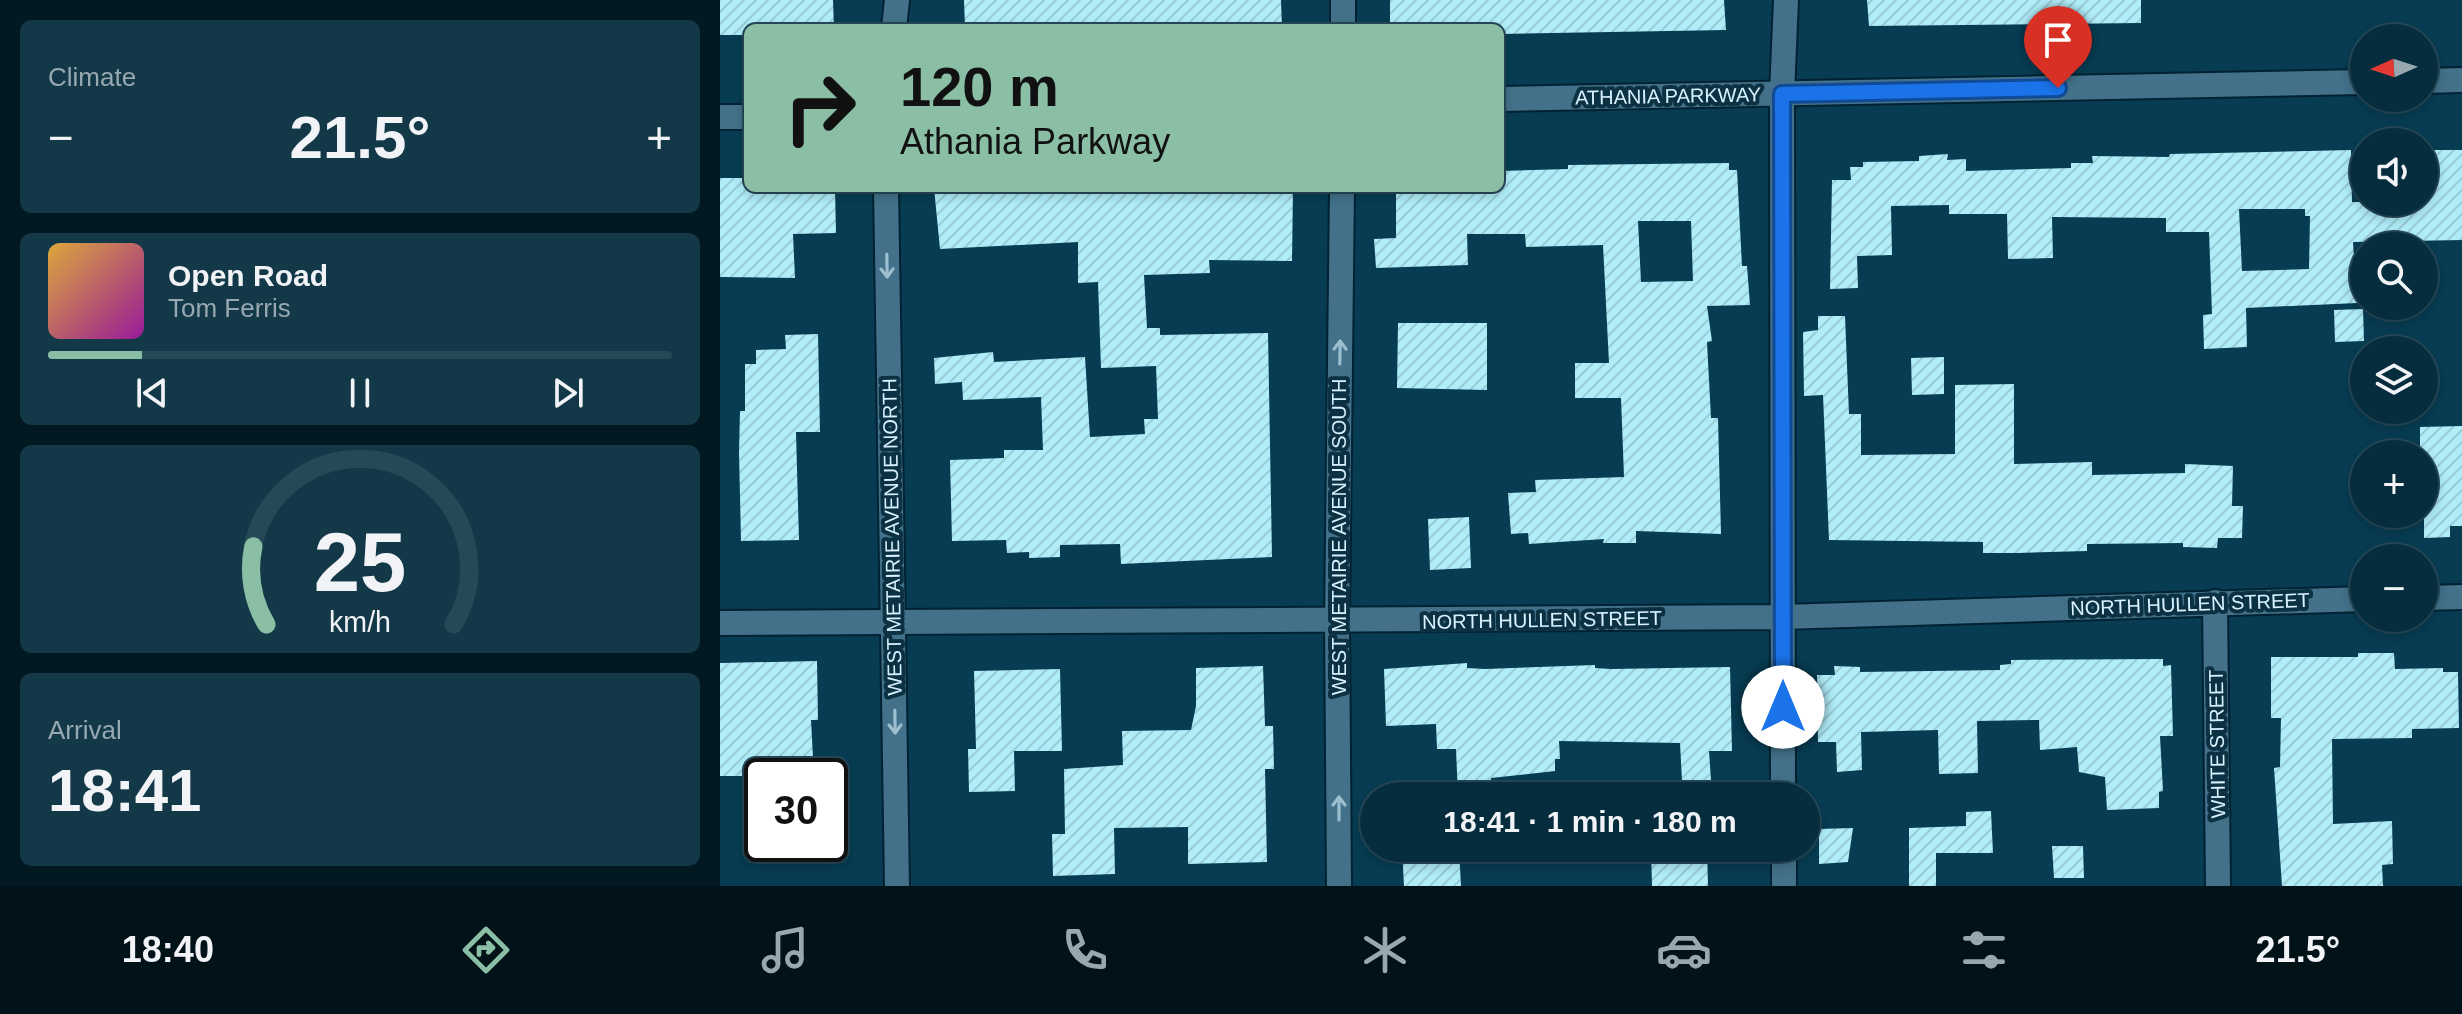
<!DOCTYPE html>
<html lang="en">
<head>
<meta charset="utf-8">
<style>
	:root { --surface:#052d3e; --page:#133949; --text:#f1f3f6; --muted:#97a8b0; --line:#264958; --accent:#8abfa5 }
	body { margin:0; font-family:Arial,sans-serif; background:var(--page); color:var(--text); height:100vh; display:flex; flex-direction:column; font-size:30px; white-space:nowrap }
	* { box-sizing:border-box; margin:0 }
	p { font-size:26px; color:var(--muted) }
	.icon { flex:none; width:44px; height:44px; fill:none; stroke:currentColor; stroke-width:2; stroke-linecap:round; stroke-linejoin:round }
	.map { position:relative; flex:1; overflow:hidden }
	.side { display:flex; flex-direction:column; gap:20px; padding:20px; background:#031922; width:720px }
	.side>* { flex:none }
	.banner { position:absolute; left:24px; top:24px; width:760px; height:168px; border-radius:12px; box-shadow:0 4px 12px #0003,0 0 0 2px var(--line); background:#8abfa5; color:#111; overflow:hidden }
	.needle { width:52px; rotate:267deg }
	.fabs { position:absolute; left:1630px; top:24px; display:grid; gap:16px }
	.fabs a { display:grid; place-items:center; width:88px; height:88px; border-radius:50%; background:var(--surface); box-shadow:0 4px 12px #0003,0 0 0 2px var(--line); font-size:40px }
	.speed { position:absolute; left:24px; top:758px; display:flex; gap:16px; font-size:40px; font-weight:700; text-align:center }
	.speed>* { display:grid; place-content:center; width:104px; height:104px; border-radius:50%; background:var(--surface); box-shadow:0 4px 12px #0003,0 0 0 2px var(--line); line-height:1 }
	.speed .limit { border:4px solid #111; border-radius:12px; background:#fff; color:#111 }
	.pin { position:absolute; display:grid; place-items:center; width:68px; height:68px; color:#fff; margin:-82px -34px; border-radius:50% 50% 50% 0; rotate:-45deg; box-shadow:0 0 8px #0007 }
	.pin .icon { rotate:45deg }
	.me { position:absolute; width:88px; margin:-44px; rotate:0deg; stroke-linejoin:round; filter:drop-shadow(0 0 6px #0008) }
	.turn { display:flex; align-items:center; gap:28px; height:168px; padding:0 24px; font-size:36px }
	.turn .icon { width:104px; height:104px; stroke-width:2.5 }
	.turn b { display:block; font-size:56px; line-height:68px }
	.big { font-size:60px; font-weight:800; line-height:1.1 }
	.side .card { flex:1; display:flex; flex-direction:column; justify-content:center; gap:12px; min-width:0; padding:0 28px; border-radius:12px; background:var(--page) }
	.side .dial { align-items:center; gap:0 }
	.dial svg { height:208px; overflow:visible; fill:none; stroke:var(--line); stroke-width:7; stroke-linecap:round; text-anchor:middle }
	.dial text { fill:var(--text); stroke:none }
	.song { display:flex; align-items:center; gap:24px }
	.cover { width:96px; height:96px; border-radius:12px; background:linear-gradient(135deg,hsl(40 70% 55%),hsl(300 70% 35%)) }
	.played { height:8px; border-radius:4px; background:linear-gradient(90deg,var(--accent) 15%,var(--line) 15%) }
	.keys { display:flex; justify-content:space-around; direction:ltr }
	.heat { display:flex; justify-content:space-between; align-items:center; font-size:44px; direction:ltr }
	.trip { position:absolute; left:640px; top:782px; width:460px; height:80px; border-radius:40px; background:var(--surface); box-shadow:0 4px 12px #0003,0 0 0 2px var(--line); font-weight:800; line-height:80px; text-align:center }
	.menu { display:flex; height:128px; justify-content:space-around; align-items:center; background:#021219; color:var(--muted) }
	.menu .icon { width:56px; height:56px }
	.menu .active { color:var(--accent) }
	.menu b { font-size:36px; color:var(--text) }
	main { display:flex; flex:1; min-height:0 }
	.map>svg:first-child { display:block }
	.building { fill:url(#building-hatch); fill-rule:evenodd }
	.lines { fill:none; stroke-linecap:round; stroke-linejoin:round }
	.minor-casing { stroke:#002232; stroke-width:28 }
	.secondary-casing { stroke:#002232; stroke-width:28 }
	.minor { stroke:#427189; stroke-width:24 }
	.secondary { stroke:#427189; stroke-width:24 }
	.oneway { stroke:#9cbecf }
	.route-casing { stroke:#114b97; stroke-width:20 }
	.route { stroke:#1a73e8; stroke-width:14 }
	.labels { text-anchor:middle; dominant-baseline:central; stroke-width:8; stroke-linejoin:round; paint-order:stroke }
	.street-label { font-size:20px; fill:#d8f1fe; stroke:#0b3142 }
</style>
</head>
<body>
<main>
<section class="side">
<div class="card"><p>Climate</p>
<div class="heat"><a>−</a><b class="big">21.5°</b><a>+</a></div>
</div>
<div class="card">
<div class="song"><i class="cover"></i><div><b>Open Road</b><p>Tom Ferris</p></div></div>
<div class="played"></div>
<div class="keys"><svg class="icon" aria-label="previous" viewBox="0 0 24 24"><path d="M18 5L8 12l10 7zM5 5v14"/></svg><svg class="icon" aria-label="pause" viewBox="0 0 24 24"><path d="M8 5v14M16 5v14"/></svg><svg class="icon" aria-label="next" viewBox="0 0 24 24"><path d="M6 5l10 7-10 7zM19 5v14"/></svg></div>
</div>
<div class="card dial"><svg viewBox="0 0 100 80">
<path d="M14 69A42 42 0 1 1 86 69"/>
<path d="M14 69A42 42 0 0 1 9 39" stroke="#8abfa5"/>
<text x="50" y="56" font-size="32" font-weight="700">25</text>
<text x="50" y="72" font-size="11">km/h</text>
</svg></div>
<div class="card"><p>Arrival</p><b class="big">18:41</b></div>
</section>
<div class="map">
<svg width="1742" height="886" viewBox="0 0 1742 886">
	<defs>
		<pattern id="building-hatch" width="6" height="6" patternUnits="userSpaceOnUse" patternTransform="scale(2)"><rect width="6" height="6" fill="#b0edf9"/><path d="M-1 1l2-2M0 6l6-6M5 7l2-2" fill="none" stroke="#9accd6"/></pattern>
	</defs>
	<rect width="100%" height="100%" fill="#073c52"/>
	<path class="building" d="M 0,0 L 113,0 L 114,28 L 28,28 L 28,35 L 0,35 Z
		M 244,0 L 561,0 L 562,28 L 245,28 Z
		M 670,0 L 1004,0 L 1006,30 L 783,34 L 780,28 L 670,28 Z
		M 1147,0 L 1421,0 L 1421,23 L 1149,26 Z
		M 1631,150 L 1632,202 L 1704,202 L 1704,150 L 1742,150 L 1742,240 L 1633,242 L 1637,303 L 1526,308 L 1527,347 L 1484,349 L 1483,315 L 1492,314 L 1489,232 L 1446,232 L 1446,218 L 1332,217 L 1333,258 L 1288,259 L 1287,214 L 1229,214 L 1229,205 L 1171,206 L 1172,255 L 1137,256 L 1138,288 L 1110,289 L 1112,180 L 1131,180 L 1130,167 L 1143,167 L 1143,162 L 1199,161 L 1199,156 L 1228,154 L 1227,160 L 1246,159 L 1246,171 L 1351,168 L 1351,163 L 1373,163 L 1372,156 L 1449,157 L 1450,154 ZM 1519,209 L 1585,209 L 1585,216 L 1590,216 L 1589,269 L 1522,271 Z
		M 1009,163 L 1009,170 L 1017,170 L 1022,266 L 1027,266 L 1030,305 L 987,306 L 992,341 L 987,342 L 991,418 L 998,418 L 1001,534 L 916,531 L 916,543 L 883,543 L 884,539 L 809,544 L 808,533 L 791,534 L 788,493 L 816,492 L 815,480 L 904,477 L 901,398 L 855,398 L 855,363 L 889,363 L 883,245 L 806,247 L 805,234 L 747,234 L 748,265 L 656,268 L 654,239 L 676,238 L 676,188 L 780,188 L 780,171 L 848,169 L 848,165 ZM 918,221 L 971,221 L 973,281 L 921,282 Z
		M 0,178 L 28,178 L 28,188 L 115,188 L 116,233 L 73,234 L 75,278 L 0,277 Z
		M 214,188 L 573,188 L 572,261 L 489,260 L 490,273 L 424,275 L 427,328 L 440,328 L 440,335 L 548,333 L 552,557 L 401,564 L 400,544 L 340,545 L 340,557 L 309,558 L 309,552 L 287,553 L 286,540 L 232,541 L 230,460 L 284,458 L 284,450 L 323,450 L 321,397 L 243,400 L 242,382 L 215,384 L 214,358 L 273,352 L 274,362 L 365,357 L 370,437 L 425,434 L 424,419 L 438,419 L 436,366 L 381,368 L 378,282 L 358,283 L 358,242 L 220,249 Z
		M 1643,309 L 1644,341 L 1615,342 L 1614,310 Z
		M 1098,316 L 1125,316 L 1129,414 L 1141,414 L 1141,455 L 1235,454 L 1235,385 L 1294,384 L 1294,464 L 1372,462 L 1372,475 L 1465,473 L 1465,464 L 1513,466 L 1512,506 L 1523,506 L 1522,538 L 1498,538 L 1497,548 L 1463,547 L 1463,543 L 1367,544 L 1367,551 L 1298,553 L 1263,553 L 1263,542 L 1109,540 L 1103,395 L 1084,396 L 1083,332 L 1098,330 Z
		M 678,323 L 767,323 L 767,390 L 677,388 Z
		M 98,334 L 100,432 L 76,432 L 79,540 L 21,541 L 19,452 L 20,411 L 25,411 L 25,364 L 36,364 L 36,350 L 66,349 L 65,335 Z
		M 1224,357 L 1224,394 L 1192,395 L 1191,358 Z
		M 1742,426 L 1742,526 L 1730,526 L 1730,537 L 1704,538 L 1704,454 L 1700,454 L 1700,427 Z
		M 749,517 L 751,568 L 710,570 L 708,519 Z
		M 1638,653 L 1674,653 L 1675,669 L 1723,668 L 1723,672 L 1738,672 L 1739,728 L 1692,729 L 1692,738 L 1612,739 L 1613,824 L 1672,821 L 1673,864 L 1662,865 L 1663,886 L 1562,886 L 1554,768 L 1560,767 L 1561,718 L 1551,718 L 1551,657 L 1638,657 Z
		M 1443,659 L 1443,666 L 1451,665 L 1453,736 L 1440,736 L 1443,791 L 1439,792 L 1439,808 L 1387,810 L 1385,777 L 1359,772 L 1357,747 L 1320,750 L 1319,720 L 1257,721 L 1258,773 L 1219,774 L 1218,730 L 1141,732 L 1142,770 L 1117,772 L 1116,742 L 1098,742 L 1097,675 L 1115,675 L 1114,666 L 1140,667 L 1140,672 L 1280,670 L 1280,665 L 1291,664 L 1291,660 Z
		M 97,661 L 98,720 L 91,720 L 94,776 L 0,776 L 0,663 Z
		M 747,663 L 747,668 L 765,669 L 875,665 L 875,668 L 891,669 L 1010,667 L 1012,751 L 989,751 L 991,780 L 962,781 L 960,743 L 839,741 L 840,759 L 835,759 L 835,771 L 771,778 L 772,796 L 738,796 L 736,749 L 717,749 L 716,724 L 666,726 L 664,669 Z
		M 543,666 L 545,726 L 553,726 L 554,769 L 545,769 L 547,862 L 468,864 L 468,827 L 394,828 L 395,874 L 333,876 L 332,834 L 345,834 L 344,769 L 403,765 L 402,731 L 471,730 L 476,706 L 476,668 Z
		M 340,669 L 342,751 L 294,751 L 295,791 L 249,792 L 248,749 L 256,749 L 254,671 Z
		M 1271,811 L 1273,853 L 1216,853 L 1216,886 L 1189,886 L 1189,828 L 1246,826 L 1246,812 Z
		M 1133,828 L 1128,862 L 1099,864 L 1099,829 Z
		M 1332,846 L 1363,846 L 1364,878 L 1334,878 Z
		M 682,848 L 739,848 L 741,886 L 684,886 Z
		M 931,848 L 987,848 L 988,886 L 932,886 Z"/>
	<g class="lines">
		<defs>
			<path id="minor" d="M 1704,81 L 1742,80
				M 780,99 L 1644,82
				M 0,117 L 28,117
				M 1704,598 L 1742,597
				M 1495,602 L 1498,886
				M 0,623 L 1062,617 L 1644,599
				M 1063,796 L 1062,94 L 1066,0
				M 1064,848 L 1064,886"/>
			<path id="secondary" d="M 174,28 L 177,0
				M 623,28 L 623,0
				M 166,188 L 177,886
				M 619,886 L 617,622 L 622,188"/>
		</defs>
		<use href="#minor" class="minor-casing"/>
		<use href="#secondary" class="secondary-casing"/>
		<use href="#minor" class="minor"/>
		<use href="#secondary" class="secondary"/>
	</g>
	<defs><path id="oneway-shaft" d="M-6 0H5M1.5-3L5.5 0L1.5 3" fill="none" stroke-width="1.6" stroke-linecap="round" stroke-linejoin="round" transform="scale(2)"/></defs>
	<g class="oneway">
		<use href="#oneway-shaft" transform="translate(167 266) rotate(89)"/>
		<use href="#oneway-shaft" transform="translate(620 352) rotate(-89)"/>
		<use href="#oneway-shaft" transform="translate(175 722) rotate(89)"/>
		<use href="#oneway-shaft" transform="translate(619 808) rotate(-90)"/>
	</g>
	<g class="lines">
		<defs>
			<path id="route" d="M 1063,707 L 1062,94 L 1338,88"/>
		</defs>
		<use href="#route" class="route-casing"/>
		<use href="#route" class="route"/>
	</g>
	<g class="labels">
		<g class="street-label">
			<text transform="translate(948 96) rotate(-1)">ATHANIA PARKWAY</text>
			<text transform="translate(172 537) rotate(-91)">WEST METAIRIE AVENUE NORTH</text>
			<text transform="translate(619 537) rotate(-90)">WEST METAIRIE AVENUE SOUTH</text>
			<text transform="translate(1470 604) rotate(-2)">NORTH HULLEN STREET</text>
			<text transform="translate(822 620) rotate(-1)">NORTH HULLEN STREET</text>
			<text transform="translate(1497 744) rotate(-91)">WHITE STREET</text>
		</g>
	</g>
</svg>
<div class="fabs">
<a><svg class="needle" viewBox="-14 -14 28 28"><path d="M0-13l5 13h-10z" fill="#e53935"/><path d="M0 13l5-13h-10z" fill="#97a8b0"/></svg></a>
<a><svg class="icon" aria-label="sound" viewBox="0 0 24 24"><path d="M4 9h4l5-4v14l-5-4H4zM17 9q2 3 0 6"/></svg></a>
<a><svg class="icon" aria-label="search" viewBox="0 0 24 24"><circle cx="10" cy="10" r="6"/><path d="M15 15l6 6"/></svg></a>
<a><svg class="icon" aria-label="layers" viewBox="0 0 24 24"><path d="M12 4l9 5-9 5-9-5zM3 14l9 5 9-5"/></svg></a>
<a>+</a>
<a>−</a>
</div>
<div class="speed"><div class="limit">30</div></div>
<div class="pin" style="left:1338px;top:88px;background:#d93025"><svg class="icon" aria-label="arrive" viewBox="0 0 24 24"><path d="M6 21V4h12l-3 4 3 4H6"/></svg></div>
<svg class="me" style="left:1063px;top:707px" viewBox="-20 -20 40 40"><circle r="19" fill="#fff"/><path d="M0-13L10 11 0 6-10 11z" fill="#1a73e8"/></svg>
<div class="trip">18:41 · 1 min · 180 m</div>
<div class="banner">
<div class="turn"><svg class="icon" aria-label="right" viewBox="0 0 24 24"><path d="M7 20v-9h11M14 6l5 5-5 5"/></svg><div><b>120 m</b>Athania Parkway</div></div>
</div>
</div>
</main>
<nav class="menu">
<b>18:40</b>
<svg class="icon active" aria-label="directions" viewBox="0 0 24 24"><path d="M12 3l9 9-9 9-9-9zM9 14v-3h6M13 9l2 2-2 2"/></svg>
<svg class="icon" aria-label="music" viewBox="0 0 24 24"><path d="M9 18V5l10-2v13"/><circle cx="6" cy="18" r="3"/><circle cx="16" cy="16" r="3"/></svg>
<svg class="icon" aria-label="phone" viewBox="0 0 24 24"><path d="M5 4h4l2 5-3 2q2 4 5 5l2-3 5 2v4C11 20 4 13 5 4z"/></svg>
<svg class="icon" aria-label="climate" viewBox="0 0 24 24"><path d="M12 3v18M4 7l16 10M4 17L20 7"/></svg>
<svg class="icon" aria-label="car" viewBox="0 0 24 24"><path d="M5 17H2v-5l4-1 3-4h7l3 4 3 1v5h-3M9 17h6M6 11h13"/><circle cx="7" cy="17" r="2"/><circle cx="17" cy="17" r="2"/></svg>
<svg class="icon" aria-label="filters" viewBox="0 0 24 24"><path d="M4 7h16M4 17h16"/><circle cx="9" cy="7" r="2"/><circle cx="15" cy="17" r="2"/></svg>
<b>21.5°</b>
</nav>
</body>
</html>
